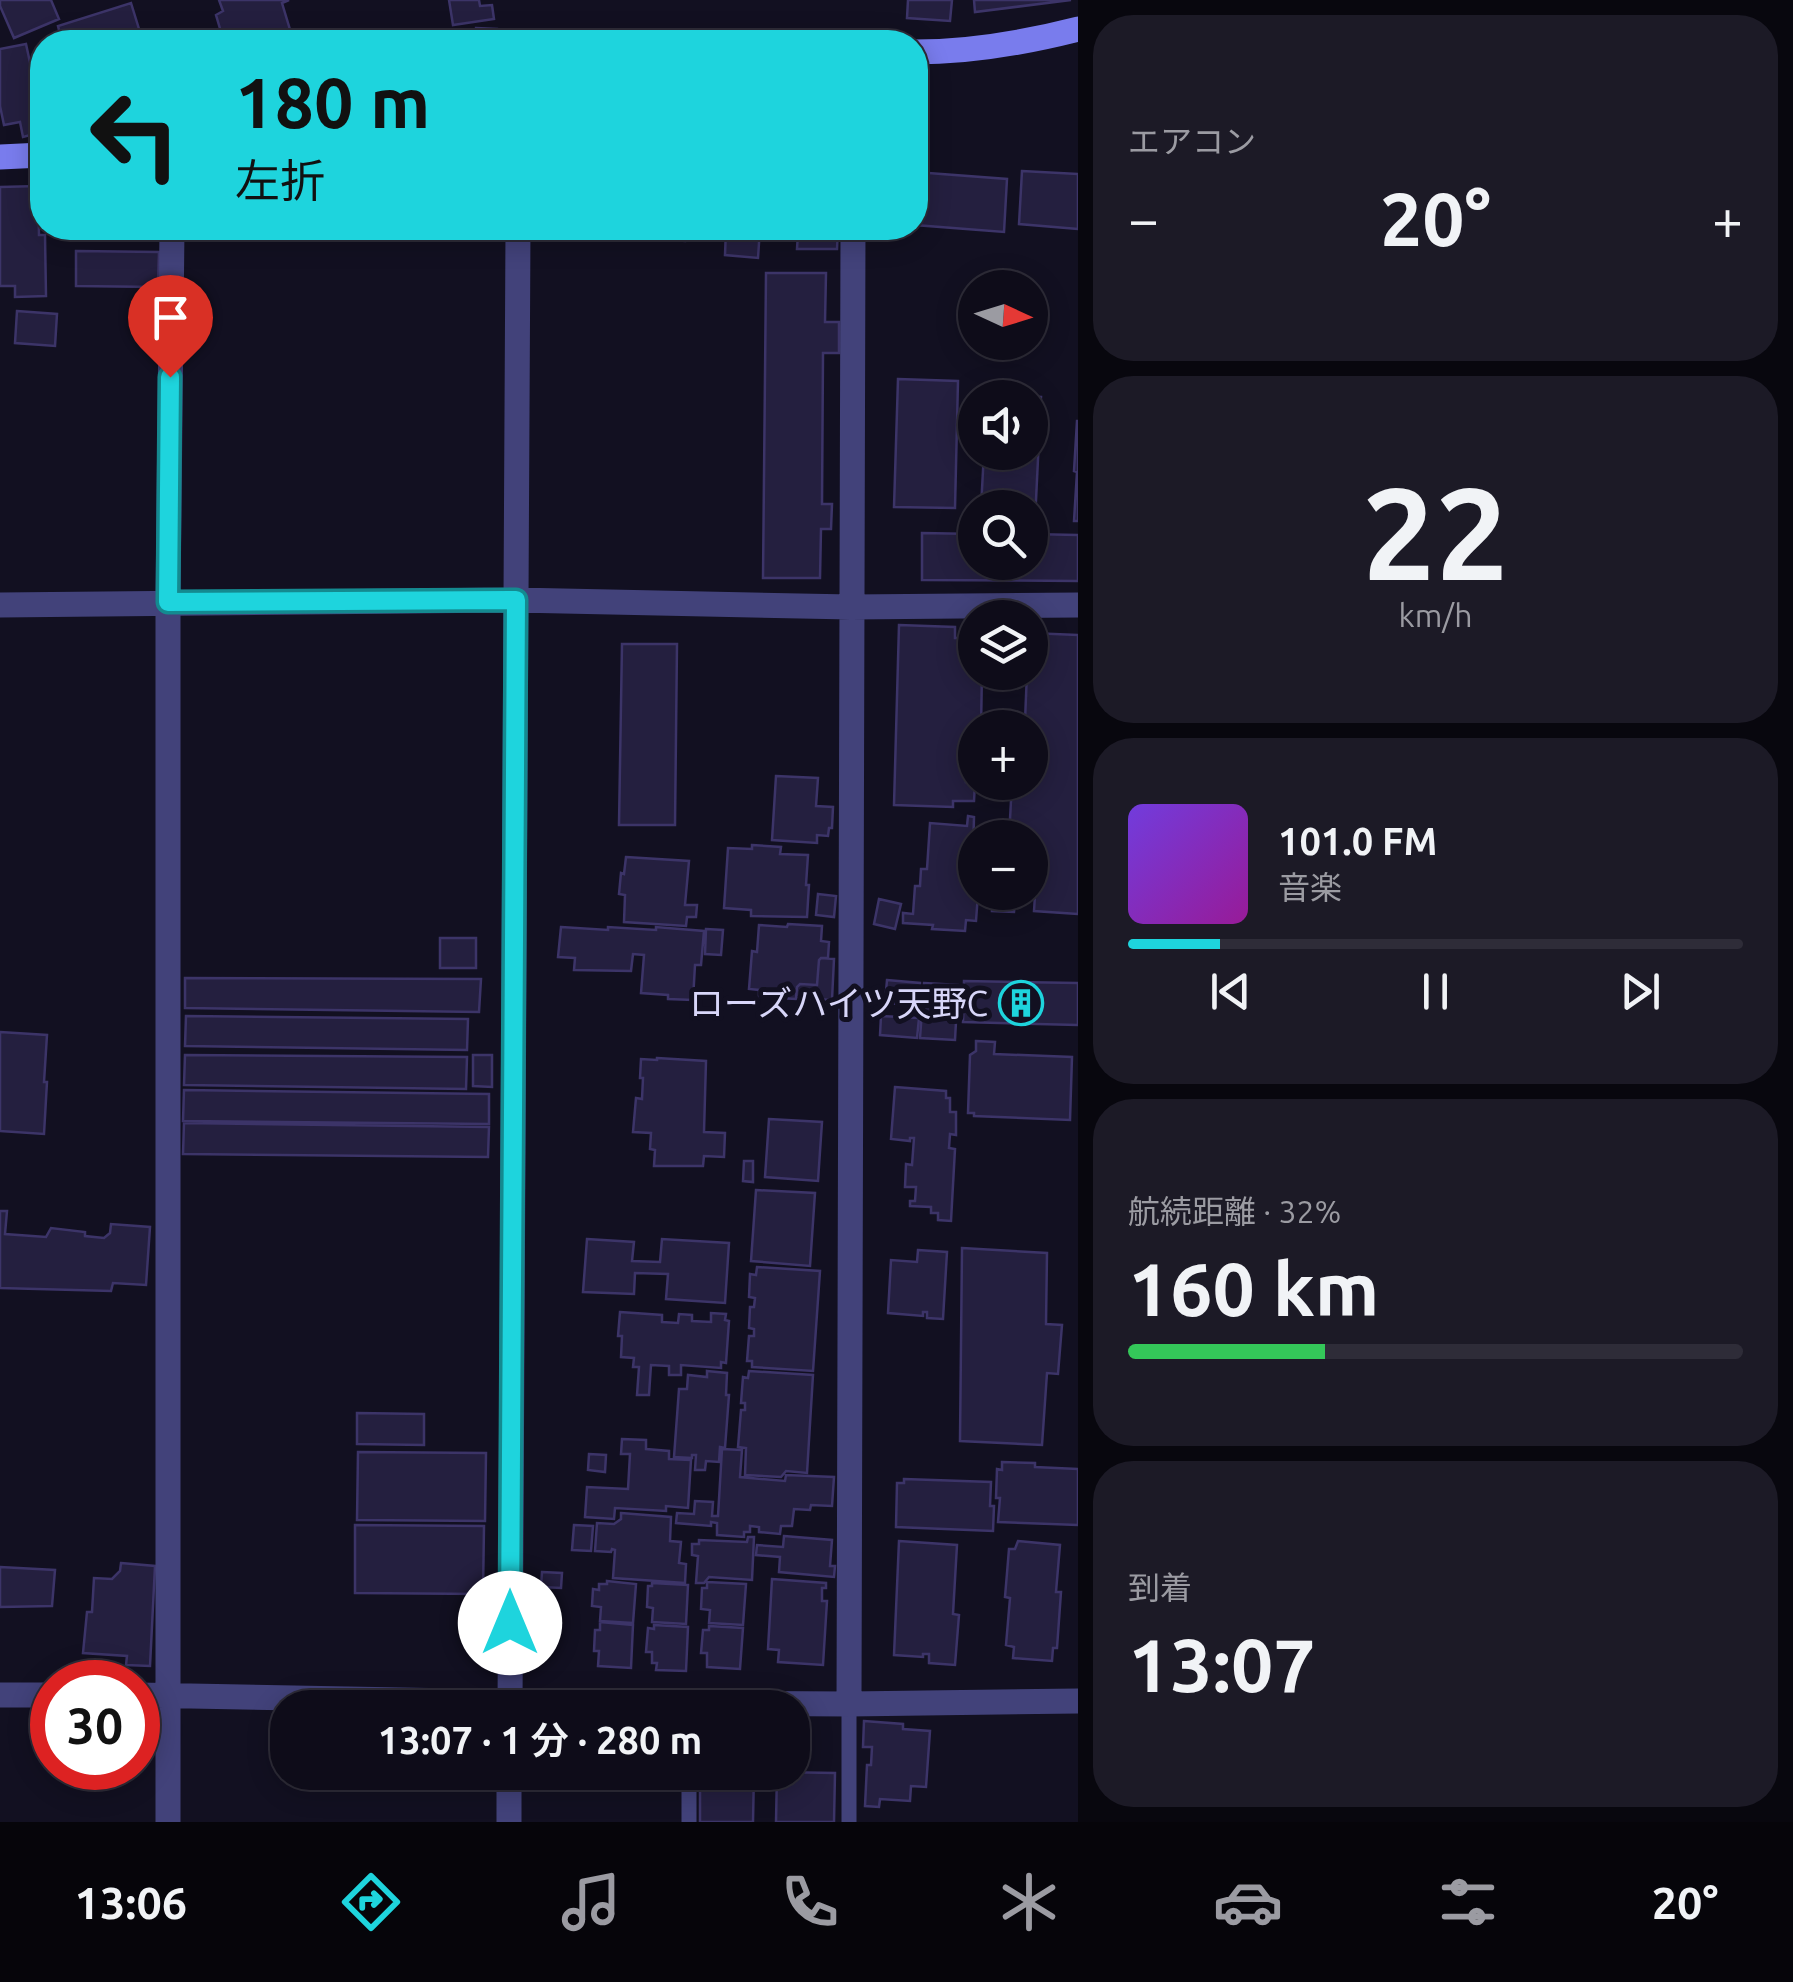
<!DOCTYPE html>
<html lang="ja">
<head>
<meta charset="utf-8">
<style>
	:root { --surface:#0e0c19; --page:#1c1a26; --text:#f1f3f6; --muted:#9b9ba2; --line:#2e2c38; --accent:#1ed4dd }
	body { margin:0; font-family:Ubuntu,"Noto Sans JP",sans-serif; background:var(--page); color:var(--text); height:100vh; display:flex; flex-direction:column; font-size:38px; white-space:nowrap }
	* { box-sizing:border-box; margin:0 }
	p { font-size:32px; color:var(--muted) }
	.icon { flex:none; width:55px; height:55px; fill:none; stroke:currentColor; stroke-width:2; stroke-linecap:round; stroke-linejoin:round }
	.map { position:relative; flex:1; overflow:hidden }
	.sheet { display:flex; flex-direction:column; gap:15px; padding:15px; background:#08070e; width:715px }
	.sheet>* { flex:none }
	.guide { position:absolute; left:30px; top:30px; width:898px; height:210px; border-radius:40px; box-shadow:0 5px 25px #0003,0 0 0 2px var(--line); background:#1ed4dd; color:#111; overflow:hidden }
	.needle { width:65px; rotate:94deg }
	.fabs { position:absolute; left:958px; top:270px; display:grid; gap:20px }
	.fabs a { display:grid; place-items:center; width:90px; height:90px; border-radius:50%; background:var(--surface); box-shadow:0 5px 25px #0003,0 0 0 2px var(--line); font-size:50px }
	.speed { position:absolute; left:30px; top:1660px; display:flex; gap:20px; font-size:50px; font-weight:700; text-align:center }
	.speed>* { display:grid; place-content:center; width:130px; height:130px; border-radius:50%; background:var(--surface); box-shadow:0 5px 25px #0003,0 0 0 2px var(--line); line-height:1 }
	.speed .limit { border:15px solid #d22; background:#fff; color:#111 }
	.pin { position:absolute; display:grid; place-items:center; width:85px; height:85px; color:#fff; margin:-102px -42px; border-radius:50% 50% 50% 0; rotate:-45deg; box-shadow:0 0 10px #0007 }
	.pin .icon { rotate:45deg }
	.me { position:absolute; width:110px; margin:-55px; rotate:0deg; stroke-linejoin:round; filter:drop-shadow(0 0 8px #0008) }
	.turn { display:flex; align-items:center; gap:35px; height:210px; padding:0 40px; font-size:45px }
	.turn .icon { width:130px; height:130px; stroke-width:2.5 }
	.turn b { display:block; font-size:70px; line-height:85px }
	.big { font-size:75px; font-weight:600; line-height:1.1 }
	.sheet .card { flex:1; display:flex; flex-direction:column; justify-content:center; gap:15px; min-width:0; padding:0 35px; border-radius:40px; background:var(--page) }
	.sheet .dial { align-items:center; gap:0 }
	.dial b { font-size:130px; line-height:1 }
	.song { display:flex; align-items:center; gap:30px }
	.cover { width:120px; height:120px; border-radius:15px; background:linear-gradient(135deg,hsl(260 70% 55%),hsl(300 70% 35%)) }
	.played { height:10px; border-radius:5px; background:linear-gradient(90deg,var(--accent) 15%,var(--line) 15%) }
	.keys { display:flex; justify-content:space-around; direction:ltr }
	.heat { display:flex; justify-content:space-between; align-items:center; font-size:55px; direction:ltr }
	.charge { height:15px; border-radius:8px; background:linear-gradient(90deg,#34c759 32%,var(--line) 0) }
	.trip { position:absolute; left:270px; top:1690px; width:540px; height:100px; border-radius:40px; background:var(--surface); box-shadow:0 5px 25px #0003,0 0 0 2px var(--line); font-weight:600; line-height:100px; text-align:center }
	.tabs { display:flex; height:160px; justify-content:space-around; align-items:center; background:#06050a; color:var(--muted) }
	.tabs .icon { width:70px; height:70px }
	.tabs .active { color:var(--accent) }
	.tabs b { font-size:45px; color:var(--text) }
	main { display:flex; flex:1; min-height:0 }
	.map>svg:first-child { display:block }
	.building { fill:#241f3f; stroke:#3c3468; stroke-width:2.5 }
	.lines { fill:none; stroke-linecap:round; stroke-linejoin:round }
	.lane { stroke:#42427a; stroke-width:15 }
	.street { stroke:#42427a; stroke-width:25 }
	.secondary { stroke:#797ced; stroke-width:25 }
	.route-casing { stroke:#148a90; stroke-width:25 }
	.route { stroke:#1ed4dd; stroke-width:18 }
	.labels { text-anchor:middle; dominant-baseline:central; stroke-width:10; stroke-linejoin:round; paint-order:stroke }
	.poi-label { font-size:35px; fill:#d8d6f9; stroke:#121021; text-anchor:end }
</style>
</head>
<body>
<main>
<div class="map">
<svg width="1078" height="1822" viewBox="0 0 1078 1822">
	<rect width="100%" height="100%" fill="#121021"/>
	<path class="building" d="M 0,0 L 51,0 L 59,19 L 14,38 L 0,6 Z
		M 219,0 L 289,0 L 282,3 L 291,33 L 265,42 L 224,42 L 216,15 L 223,11 Z
		M 449,0 L 479,0 L 480,6 L 492,5 L 494,19 L 453,25 Z
		M 908,0 L 952,0 L 950,21 L 907,18 Z
		M 974,0 L 1071,0 L 975,12 Z
		M 131,3 L 143,42 L 62,42 L 58,26 Z
		M 476,28 L 497,29 L 497,42 L 475,42 Z
		M 26,44 L 34,81 L 42,80 L 42,132 L 23,137 L 20,122 L 4,125 L 0,106 L 0,49 Z
		M 1022,171 L 1078,174 L 1078,229 L 1019,224 Z
		M 915,172 L 1007,179 L 1004,232 L 915,225 Z
		M 38,186 L 39,235 L 45,235 L 46,296 L 15,297 L 15,286 L 0,286 L 0,187 Z
		M 639,228 L 686,228 L 685,241 L 638,238 Z
		M 710,228 L 760,228 L 758,258 L 725,255 L 726,229 Z
		M 806,228 L 838,228 L 837,249 L 797,249 L 798,233 L 806,233 Z
		M 76,251 L 159,252 L 158,287 L 76,286 Z
		M 766,273 L 826,273 L 825,322 L 839,322 L 839,353 L 823,353 L 822,504 L 832,504 L 831,529 L 821,529 L 820,578 L 763,578 Z
		M 17,311 L 57,314 L 55,346 L 15,343 Z
		M 898,379 L 958,381 L 955,508 L 894,507 Z
		M 987,395 L 1041,397 L 1035,521 L 1030,521 L 1030,508 L 981,508 L 984,452 L 1030,452 L 1030,398 L 986,398 Z
		M 1077,421 L 1078,421 L 1078,521 L 1074,521 L 1077,472 L 1074,471 Z
		M 922,533 L 975,534 L 975,562 L 1030,562 L 1030,534 L 1078,535 L 1078,581 L 922,580 Z
		M 899,625 L 955,627 L 955,638 L 970,638 L 969,670 L 982,672 L 981,728 L 975,728 L 975,763 L 967,763 L 966,782 L 975,782 L 974,801 L 953,801 L 953,807 L 894,805 Z
		M 1030,633 L 1078,635 L 1078,914 L 1034,911 L 1038,848 L 1030,847 L 1030,838 L 1009,838 L 1012,782 L 1030,782 L 1030,728 L 1015,728 L 1015,721 L 1025,721 L 1027,672 L 1030,672 Z
		M 622,644 L 677,644 L 675,825 L 619,825 Z
		M 776,776 L 818,778 L 816,806 L 833,807 L 832,828 L 829,828 L 828,836 L 817,835 L 817,843 L 772,840 Z
		M 968,816 L 974,817 L 972,893 L 978,894 L 976,921 L 966,920 L 965,931 L 932,929 L 933,925 L 903,923 L 903,913 L 913,914 L 915,886 L 920,886 L 921,869 L 927,869 L 930,823 L 967,826 Z
		M 752,845 L 781,847 L 780,854 L 808,855 L 806,885 L 809,885 L 807,917 L 751,916 L 751,910 L 724,908 L 728,848 L 752,849 Z
		M 626,857 L 689,861 L 685,905 L 697,905 L 696,917 L 687,917 L 686,926 L 624,922 L 625,895 L 619,894 L 621,873 L 624,874 Z
		M 818,894 L 836,896 L 834,917 L 816,915 Z
		M 993,898 L 1015,900 L 1014,912 L 992,911 Z
		M 879,899 L 901,904 L 895,929 L 874,924 Z
		M 788,924 L 822,926 L 821,941 L 829,942 L 828,958 L 821,958 L 819,960 L 817,985 L 800,984 L 797,987 L 796,999 L 759,997 L 759,990 L 749,989 L 752,951 L 757,952 L 759,925 L 787,927 Z
		M 561,927 L 608,930 L 608,927 L 656,930 L 656,927 L 704,931 L 701,965 L 695,965 L 693,1000 L 668,999 L 668,995 L 641,993 L 644,955 L 633,954 L 631,971 L 574,970 L 575,958 L 558,957 Z
		M 706,929 L 723,930 L 721,955 L 705,954 Z
		M 440,938 L 476,938 L 476,968 L 440,968 Z
		M 821,958 L 834,959 L 832,1000 L 796,998 L 797,987 L 800,984 L 817,985 L 819,960 Z
		M 185,978 L 481,979 L 479,1012 L 185,1008 Z
		M 887,980 L 920,983 L 919,1005 L 885,1003 Z
		M 964,981 L 1078,983 L 1078,1025 L 963,1022 Z
		M 924,983 L 958,985 L 955,1040 L 920,1038 Z
		M 186,1016 L 468,1019 L 467,1050 L 185,1046 Z
		M 881,1016 L 919,1018 L 917,1038 L 880,1035 Z
		M 0,1032 L 47,1035 L 44,1082 L 47,1082 L 44,1134 L 0,1131 Z
		M 976,1041 L 995,1042 L 994,1054 L 1072,1057 L 1070,1120 L 974,1116 L 974,1113 L 968,1113 L 970,1055 L 976,1051 Z
		M 185,1055 L 467,1057 L 466,1089 L 184,1085 Z
		M 473,1055 L 492,1055 L 492,1087 L 473,1086 Z
		M 657,1058 L 706,1061 L 704,1132 L 725,1133 L 724,1157 L 704,1156 L 703,1166 L 654,1166 L 655,1150 L 650,1149 L 651,1133 L 633,1132 L 636,1098 L 642,1099 L 643,1078 L 640,1078 L 641,1059 L 657,1060 Z
		M 895,1087 L 946,1091 L 946,1098 L 950,1098 L 950,1112 L 956,1112 L 956,1135 L 950,1134 L 949,1148 L 955,1149 L 951,1221 L 938,1220 L 938,1213 L 931,1213 L 931,1207 L 910,1206 L 910,1201 L 915,1201 L 916,1187 L 905,1187 L 906,1164 L 912,1165 L 914,1138 L 910,1138 L 910,1141 L 891,1139 Z
		M 184,1090 L 489,1094 L 489,1124 L 183,1121 Z
		M 769,1119 L 822,1122 L 818,1181 L 765,1177 Z
		M 184,1123 L 489,1127 L 488,1157 L 183,1154 Z
		M 744,1161 L 753,1161 L 753,1182 L 743,1181 Z
		M 756,1190 L 815,1193 L 810,1266 L 751,1261 Z
		M 0,1211 L 7,1211 L 5,1234 L 46,1237 L 51,1228 L 85,1232 L 85,1236 L 104,1238 L 110,1233 L 111,1224 L 150,1227 L 146,1285 L 113,1283 L 111,1291 L 0,1288 Z
		M 587,1239 L 634,1242 L 632,1261 L 660,1262 L 662,1239 L 729,1243 L 725,1303 L 666,1299 L 668,1274 L 635,1273 L 634,1294 L 583,1292 Z
		M 962,1248 L 1047,1253 L 1046,1324 L 1062,1325 L 1058,1374 L 1047,1373 L 1042,1445 L 960,1441 Z
		M 918,1250 L 947,1252 L 943,1319 L 927,1318 L 927,1312 L 923,1312 L 923,1316 L 888,1313 L 891,1260 L 917,1262 Z
		M 757,1267 L 820,1271 L 813,1371 L 752,1367 L 752,1361 L 747,1361 L 749,1336 L 754,1336 L 754,1329 L 749,1328 L 750,1307 L 754,1307 L 755,1298 L 749,1297 L 750,1274 L 756,1275 Z
		M 620,1312 L 662,1315 L 662,1322 L 678,1323 L 679,1314 L 692,1315 L 692,1321 L 711,1322 L 711,1313 L 726,1314 L 725,1320 L 729,1321 L 726,1363 L 721,1362 L 721,1368 L 681,1365 L 681,1375 L 669,1375 L 669,1366 L 651,1365 L 649,1395 L 637,1395 L 639,1367 L 633,1367 L 634,1358 L 621,1357 L 622,1336 L 618,1336 Z
		M 707,1371 L 727,1373 L 726,1395 L 729,1395 L 725,1448 L 720,1447 L 719,1462 L 706,1461 L 705,1470 L 695,1470 L 696,1455 L 692,1455 L 692,1458 L 674,1457 L 679,1389 L 687,1389 L 688,1375 L 707,1377 Z
		M 749,1371 L 813,1375 L 807,1473 L 786,1471 L 781,1477 L 745,1475 L 746,1448 L 738,1447 L 741,1410 L 745,1410 L 745,1403 L 741,1403 L 743,1377 L 748,1378 Z
		M 357,1413 L 424,1414 L 424,1445 L 357,1444 Z
		M 622,1439 L 646,1440 L 646,1449 L 669,1451 L 669,1459 L 691,1460 L 688,1508 L 666,1506 L 666,1511 L 615,1508 L 614,1519 L 585,1517 L 587,1487 L 628,1489 L 630,1454 L 621,1454 Z
		M 722,1449 L 742,1450 L 740,1477 L 785,1481 L 786,1475 L 834,1477 L 832,1506 L 811,1505 L 810,1510 L 794,1509 L 792,1526 L 781,1526 L 780,1534 L 759,1532 L 759,1527 L 750,1526 L 750,1532 L 744,1532 L 744,1537 L 717,1535 L 717,1523 L 711,1522 L 711,1526 L 676,1523 L 677,1513 L 694,1514 L 695,1501 L 713,1502 L 712,1516 L 718,1516 Z
		M 358,1452 L 486,1453 L 485,1521 L 357,1520 Z
		M 589,1454 L 606,1455 L 605,1472 L 588,1470 Z
		M 1002,1462 L 1035,1463 L 1035,1467 L 1078,1469 L 1078,1525 L 998,1522 L 1000,1498 L 996,1498 L 997,1469 L 1002,1470 Z
		M 904,1479 L 991,1482 L 990,1506 L 994,1506 L 993,1531 L 896,1527 L 897,1483 L 904,1483 Z
		M 621,1513 L 671,1517 L 670,1541 L 681,1542 L 679,1563 L 686,1564 L 685,1583 L 613,1578 L 615,1550 L 612,1549 L 611,1552 L 595,1551 L 597,1523 L 614,1524 L 621,1519 Z
		M 355,1525 L 484,1526 L 483,1594 L 355,1593 Z
		M 574,1525 L 593,1526 L 591,1551 L 572,1550 Z
		M 784,1536 L 832,1540 L 830,1566 L 835,1566 L 834,1577 L 779,1572 L 780,1557 L 756,1555 L 757,1545 L 783,1547 Z
		M 748,1537 L 754,1537 L 752,1580 L 709,1577 L 704,1583 L 696,1583 L 698,1556 L 692,1555 L 692,1544 L 699,1544 L 699,1540 L 747,1542 Z
		M 899,1541 L 957,1545 L 953,1614 L 959,1615 L 955,1665 L 929,1663 L 929,1654 L 923,1654 L 923,1657 L 894,1655 Z
		M 1018,1541 L 1060,1545 L 1056,1592 L 1061,1592 L 1057,1648 L 1053,1648 L 1052,1661 L 1013,1658 L 1014,1647 L 1006,1645 L 1010,1598 L 1005,1597 L 1009,1549 L 1015,1549 Z
		M 121,1563 L 155,1566 L 150,1666 L 126,1665 L 127,1656 L 83,1653 L 87,1612 L 92,1612 L 94,1578 L 112,1579 L 120,1571 Z
		M 0,1567 L 55,1570 L 52,1606 L 0,1607 Z
		M 542,1572 L 562,1573 L 561,1588 L 541,1587 Z
		M 772,1579 L 826,1583 L 826,1588 L 822,1588 L 822,1601 L 827,1601 L 823,1665 L 778,1662 L 779,1650 L 768,1649 Z
		M 607,1581 L 636,1584 L 633,1623 L 600,1621 L 601,1607 L 592,1606 L 593,1589 L 599,1590 L 599,1584 L 607,1584 Z
		M 707,1582 L 746,1584 L 743,1625 L 709,1623 L 710,1610 L 701,1609 L 702,1588 L 707,1588 Z
		M 652,1583 L 688,1585 L 686,1624 L 652,1622 L 653,1608 L 647,1607 L 648,1586 L 652,1586 Z
		M 600,1622 L 633,1625 L 631,1668 L 598,1666 L 599,1651 L 594,1651 L 595,1630 L 600,1630 Z
		M 654,1625 L 688,1627 L 686,1671 L 656,1670 L 657,1663 L 652,1663 L 652,1652 L 646,1652 L 648,1628 L 654,1629 Z
		M 709,1626 L 743,1628 L 740,1669 L 707,1667 L 707,1653 L 701,1653 L 703,1630 L 709,1630 Z
		M 864,1721 L 903,1724 L 903,1729 L 930,1731 L 926,1787 L 911,1786 L 910,1801 L 880,1799 L 879,1807 L 865,1806 L 867,1765 L 871,1765 L 872,1747 L 863,1747 Z
		M 700,1772 L 754,1772 L 753,1822 L 700,1822 Z
		M 777,1772 L 835,1773 L 834,1822 L 776,1822 Z"/>
	<g class="lines">
		<path class="lane" d="M 689,1822 L 689,1772
			M 849,1822 L 849,1704"/>
		<path class="street" d="M 0,605 L 516,600 L 851,607 L 1078,605
			M 0,1695 L 52,1695
			M 138,1695 L 510,1702 L 849,1704 L 1078,1701
			M 849,1704 L 853,228
			M 510,1708 L 518,228
			M 168,1822 L 168,602 L 172,228
			M 509,1822 L 509,1772"/>
		<path class="secondary" d="M 915,52 C 971,52 1023,43 1078,29
			M 0,157 L 42,155"/>
	</g>
	<g class="lines">
		<defs>
			<path id="route" d="M 170,377 L 168,602 L 516,600 L 510,1623"/>
		</defs>
		<use href="#route" class="route-casing"/>
		<use href="#route" class="route"/>
	</g>
	<defs>
		<symbol id="building-ring" viewBox="-11 -11 22 22"><circle r="9.5" fill="#121021" stroke="#1ed4dd" stroke-width="1.5"/><path d="M-4-6H4V6H1V3H-1V6H-4ZM-2.5-4.3h1.7v1.8h-1.7ZM.8-4.3h1.7v1.8H.8ZM-2.5-1h1.7V.8h-1.7ZM.8-1h1.7V.8H.8Z" fill="#1ed4dd"/></symbol>
	</defs>
	<g fill-rule="evenodd">
		<use href="#building-ring" x="996" y="978" width="50" height="50"/>
	</g>
	<g class="labels">
		<g class="poi-label">
			<text x="988" y="1003">ローズハイツ天野C</text>
		</g>
	</g>
</svg>
<div class="fabs">
<a><svg class="needle" viewBox="-14 -14 28 28"><path d="M0-13l5 13h-10z" fill="#e53935"/><path d="M0 13l5-13h-10z" fill="#9b9ba2"/></svg></a>
<a><svg class="icon" aria-label="sound" viewBox="0 0 24 24"><path d="M4 9h4l5-4v14l-5-4H4zM17 9q2 3 0 6"/></svg></a>
<a><svg class="icon" aria-label="search" viewBox="0 0 24 24"><circle cx="10" cy="10" r="6"/><path d="M15 15l6 6"/></svg></a>
<a><svg class="icon" aria-label="layers" viewBox="0 0 24 24"><path d="M12 4l9 5-9 5-9-5zM3 14l9 5 9-5"/></svg></a>
<a>+</a>
<a>−</a>
</div>
<div class="speed"><div class="limit">30</div></div>
<div class="pin" style="left:170px;top:377px;background:#d93025"><svg class="icon" aria-label="arrive" viewBox="0 0 24 24"><path d="M6 21V4h12l-3 4 3 4H6"/></svg></div>
<svg class="me" style="left:510px;top:1623px" viewBox="-20 -20 40 40"><circle r="19" fill="#fff"/><path d="M0-13L10 11 0 6-10 11z" fill="#1ed4dd"/></svg>
<div class="trip">13:07 · 1 分 · 280 m</div>
<div class="guide">
<div class="turn"><svg class="icon" aria-label="left" viewBox="0 0 24 24"><path d="M17 20v-9H6M10 6l-5 5 5 5"/></svg><div><b>180 m</b>左折</div></div>
</div>
</div>
<section class="sheet">
<div class="card"><p>エアコン</p>
<div class="heat"><a>−</a><b class="big">20°</b><a>+</a></div>
</div>
<div class="card dial"><b>22</b><p>km/h</p></div>
<div class="card">
<div class="song"><i class="cover"></i><div><b>101.0 FM</b><p>音楽</p></div></div>
<div class="played"></div>
<div class="keys"><svg class="icon" aria-label="previous" viewBox="0 0 24 24"><path d="M18 5L8 12l10 7zM5 5v14"/></svg><svg class="icon" aria-label="pause" viewBox="0 0 24 24"><path d="M8 5v14M16 5v14"/></svg><svg class="icon" aria-label="next" viewBox="0 0 24 24"><path d="M6 5l10 7-10 7zM19 5v14"/></svg></div>
</div>
<div class="card"><p>航続距離 · 32%</p><b class="big">160 km</b><div class="charge"></div></div>
<div class="card"><p>到着</p><b class="big">13:07</b></div>
</section>
</main>
<nav class="tabs">
<b>13:06</b>
<svg class="icon active" aria-label="directions" viewBox="0 0 24 24"><path d="M12 3l9 9-9 9-9-9zM9 14v-3h6M13 9l2 2-2 2"/></svg>
<svg class="icon" aria-label="music" viewBox="0 0 24 24"><path d="M9 18V5l10-2v13"/><circle cx="6" cy="18" r="3"/><circle cx="16" cy="16" r="3"/></svg>
<svg class="icon" aria-label="phone" viewBox="0 0 24 24"><path d="M5 4h4l2 5-3 2q2 4 5 5l2-3 5 2v4C11 20 4 13 5 4z"/></svg>
<svg class="icon" aria-label="climate" viewBox="0 0 24 24"><path d="M12 3v18M4 7l16 10M4 17L20 7"/></svg>
<svg class="icon" aria-label="car" viewBox="0 0 24 24"><path d="M5 17H2v-5l4-1 3-4h7l3 4 3 1v5h-3M9 17h6M6 11h13"/><circle cx="7" cy="17" r="2"/><circle cx="17" cy="17" r="2"/></svg>
<svg class="icon" aria-label="filters" viewBox="0 0 24 24"><path d="M4 7h16M4 17h16"/><circle cx="9" cy="7" r="2"/><circle cx="15" cy="17" r="2"/></svg>
<b>20°</b>
</nav>
</body>
</html>
